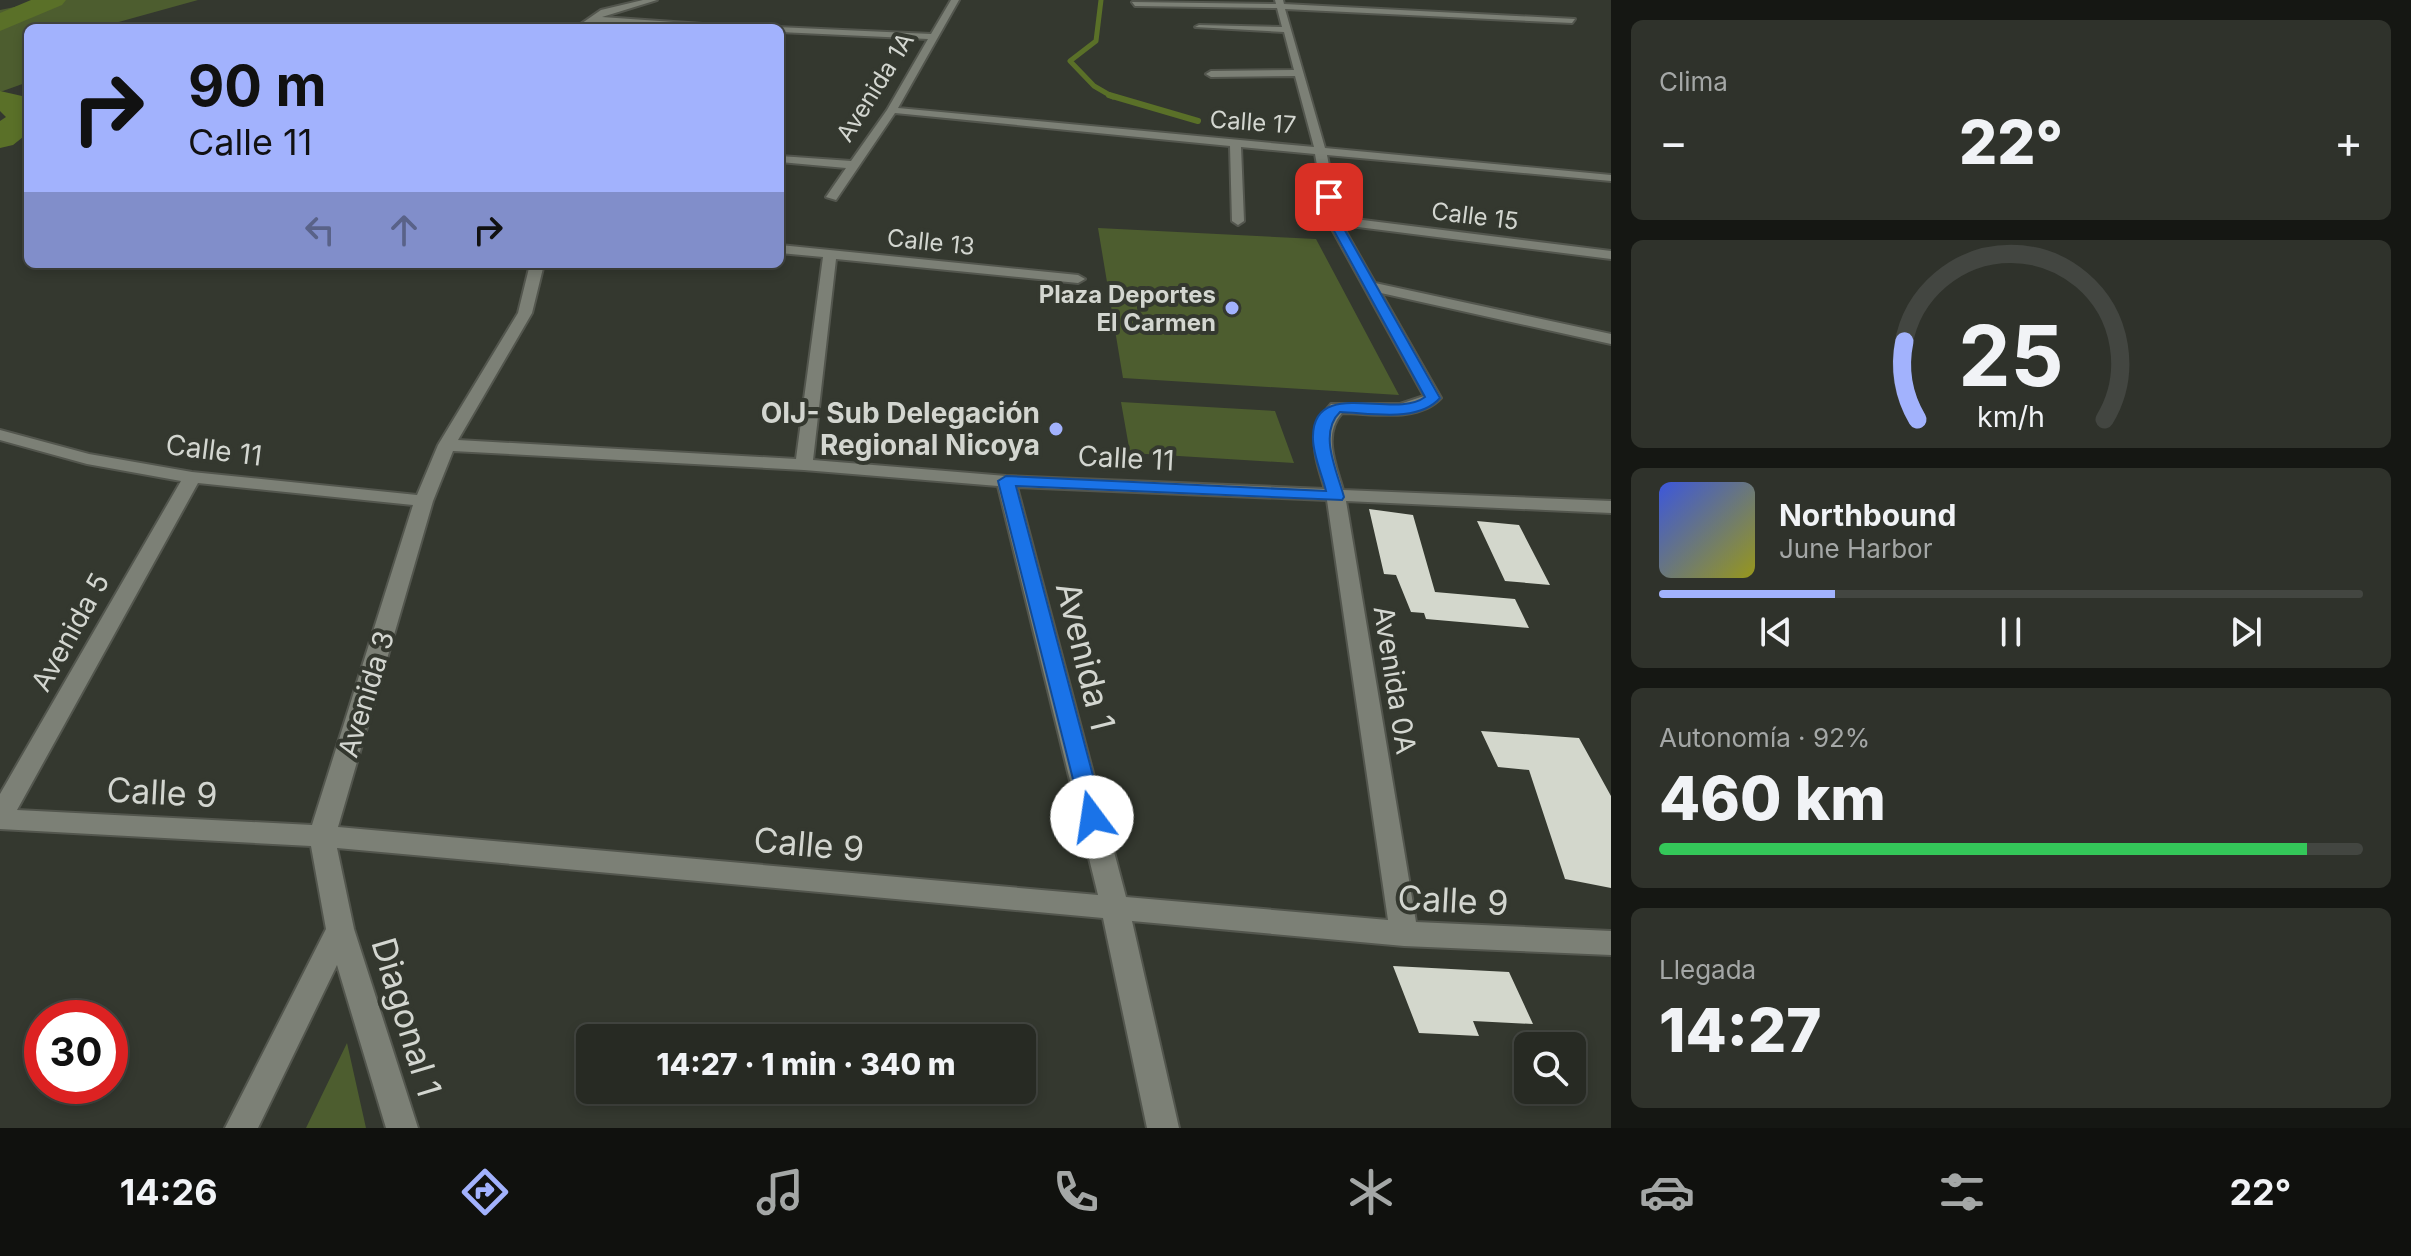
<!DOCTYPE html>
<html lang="es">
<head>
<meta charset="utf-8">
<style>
	:root { --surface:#272a23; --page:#2f322b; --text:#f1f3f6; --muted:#a4a7a6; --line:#434641; --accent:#a2b2fd }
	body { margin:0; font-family:Inter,sans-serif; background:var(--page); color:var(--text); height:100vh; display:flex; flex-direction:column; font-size:30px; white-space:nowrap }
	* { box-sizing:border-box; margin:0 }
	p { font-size:26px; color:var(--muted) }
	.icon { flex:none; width:44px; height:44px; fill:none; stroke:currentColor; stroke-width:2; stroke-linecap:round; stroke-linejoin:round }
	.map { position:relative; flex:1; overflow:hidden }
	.sheet { display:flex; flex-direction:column; gap:20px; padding:20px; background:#151713; width:800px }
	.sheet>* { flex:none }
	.hud { position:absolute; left:24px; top:24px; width:760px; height:244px; border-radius:12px; box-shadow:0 4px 12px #0003,0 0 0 2px var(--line); background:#a2b2fd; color:#111; overflow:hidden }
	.controls { position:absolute; left:1514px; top:1032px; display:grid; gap:16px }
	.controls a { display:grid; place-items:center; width:72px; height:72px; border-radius:12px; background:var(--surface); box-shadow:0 4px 12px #0003,0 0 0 2px var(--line); font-size:40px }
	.speed { position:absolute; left:24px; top:1000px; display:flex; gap:16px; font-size:40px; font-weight:700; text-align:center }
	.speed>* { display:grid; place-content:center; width:104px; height:104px; border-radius:50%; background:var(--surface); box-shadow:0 4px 12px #0003,0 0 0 2px var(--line); line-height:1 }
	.speed .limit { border:12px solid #d22; background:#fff; color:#111 }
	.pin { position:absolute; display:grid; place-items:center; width:68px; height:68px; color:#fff; margin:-34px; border-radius:16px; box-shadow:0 4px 12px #0006 }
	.me { position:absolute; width:88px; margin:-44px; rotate:346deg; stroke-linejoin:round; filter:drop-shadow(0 0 6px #0008) }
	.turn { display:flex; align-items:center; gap:28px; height:168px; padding:0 32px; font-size:36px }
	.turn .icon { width:104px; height:104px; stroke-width:2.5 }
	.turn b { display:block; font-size:56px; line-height:68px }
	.lanes { display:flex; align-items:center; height:76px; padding:0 32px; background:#0003; justify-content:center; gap:40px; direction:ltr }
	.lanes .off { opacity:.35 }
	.big { font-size:60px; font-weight:800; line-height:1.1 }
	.sheet .tile { flex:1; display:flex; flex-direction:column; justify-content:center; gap:12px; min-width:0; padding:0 28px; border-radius:12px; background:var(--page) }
	.sheet .dial { align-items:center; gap:0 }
	.dial svg { height:208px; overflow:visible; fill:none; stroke:var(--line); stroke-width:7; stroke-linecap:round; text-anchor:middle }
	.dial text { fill:var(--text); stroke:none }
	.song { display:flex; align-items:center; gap:24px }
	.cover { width:96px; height:96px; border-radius:12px; background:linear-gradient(135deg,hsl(230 70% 55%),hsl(60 70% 35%)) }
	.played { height:8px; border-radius:4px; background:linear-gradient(90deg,var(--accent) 25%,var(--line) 25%) }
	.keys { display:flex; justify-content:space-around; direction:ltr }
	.heat { display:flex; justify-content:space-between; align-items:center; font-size:44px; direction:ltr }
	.charge { height:12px; border-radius:6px; background:linear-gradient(90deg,#34c759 92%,var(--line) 0) }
	.trip { position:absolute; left:576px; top:1024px; width:460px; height:80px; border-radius:12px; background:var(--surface); box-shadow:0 4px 12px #0003,0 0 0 2px var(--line); font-weight:800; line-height:80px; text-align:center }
	.menu { display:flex; height:128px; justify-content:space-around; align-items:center; background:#10110e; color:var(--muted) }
	.menu .icon { width:56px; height:56px }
	.menu .on { color:var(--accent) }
	.menu b { font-size:36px; color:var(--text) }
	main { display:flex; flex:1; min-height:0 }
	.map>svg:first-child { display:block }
	.green { fill:#4d5d2f }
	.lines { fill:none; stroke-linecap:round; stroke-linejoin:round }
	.stream-far1 { stroke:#5a7028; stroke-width:5 }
	.stream { stroke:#5a7028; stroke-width:6 }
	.river { fill:#5a7028; fill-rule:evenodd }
	.building { fill:#d3d7cc }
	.minor-casing { stroke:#53564e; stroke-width:4 }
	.minor { fill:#7c8076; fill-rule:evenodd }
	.route { fill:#1a73e8; stroke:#114b97; stroke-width:2 }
	.poi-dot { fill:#a2b2fd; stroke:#34382f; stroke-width:3 }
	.labels { text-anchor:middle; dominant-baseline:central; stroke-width:8; stroke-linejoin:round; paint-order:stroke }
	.far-street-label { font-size:24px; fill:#d3d6d0; stroke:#34382f }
	.far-poi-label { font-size:24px; font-weight:bold; fill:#d3d6d0; stroke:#34382f; text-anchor:end }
	.poi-label { font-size:28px; font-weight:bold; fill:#d3d6d0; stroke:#34382f; text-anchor:end }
	.street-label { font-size:28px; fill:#d3d6d0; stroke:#34382f }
	.near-street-label { font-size:34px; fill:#d3d6d0; stroke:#34382f }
</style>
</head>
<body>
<main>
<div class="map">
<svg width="1611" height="1128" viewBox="0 0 1611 1128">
	<rect width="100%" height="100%" fill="#34382f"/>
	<path class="green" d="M 49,0 L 198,0 L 97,28 L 28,28 L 28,82 L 0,92 L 0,10 Z
		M 1098,228 L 1316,239 L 1399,395 L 1123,378 Z
		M 1121,402 L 1275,411 L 1294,463 L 1130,453 Z
		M 347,1043 L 366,1128 L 306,1128 Z"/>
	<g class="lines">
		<path class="stream-far1" d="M 1101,0 L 1096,41 L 1070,61 L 1094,86 L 1113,97"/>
		<path class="stream" d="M 1109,95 L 1198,121"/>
		<path class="river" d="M 31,0 L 66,0 L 62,5 L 0,31 L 0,13 Z
			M 0,91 L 22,96 L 28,101 L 28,133 L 13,145 L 0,148 L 0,121 L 6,117 L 0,111 Z"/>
	</g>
	<path class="building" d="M 1369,509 L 1413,515 L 1435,592 L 1515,599 L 1529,628 L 1426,619 L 1424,613 L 1411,612 L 1396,575 L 1384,574 Z
		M 1477,521 L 1519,525 L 1550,585 L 1505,581 Z
		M 1481,731 L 1579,738 L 1611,796 L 1611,888 L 1565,879 L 1529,770 L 1498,767 Z
		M 1393,966 L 1509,972 L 1533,1024 L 1473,1021 L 1479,1036 L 1419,1033 Z"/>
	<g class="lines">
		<defs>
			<path id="minor" d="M 643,0 L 657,0 L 602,17 L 760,28 L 595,22 L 585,28 L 575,28 L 601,10 Z
				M 951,0 L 959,0 L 898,108 L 1314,147 L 1295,76 L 1211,77 L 1206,74 L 1211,71 L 1294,70 L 1284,32 L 1195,27 L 1199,25 L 1282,27 L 1277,8 L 1135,6 L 1132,2 L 1276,4 L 1275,0 L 1283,0 L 1284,4 L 1575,19 L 1572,23 L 1285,9 L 1325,148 L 1611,175 L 1611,181 L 1327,155 L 1339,217 L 1611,251 L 1611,259 L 1342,225 L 1375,283 L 1611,334 L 1611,344 L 1381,293 L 1441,398 C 1418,423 1372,413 1342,413 C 1322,435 1336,465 1343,490 L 1611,501 L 1611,513 L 1346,501 L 1416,922 L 1611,931 L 1611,955 L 1404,946 L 1132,921 L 1179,1128 L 1147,1128 L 1103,918 L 337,848 L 354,929 L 418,1128 L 386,1128 L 337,965 L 258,1128 L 225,1128 L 326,929 L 311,846 L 0,829 L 0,794 L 181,481 L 87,464 L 0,440 L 0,430 L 89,454 L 192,472 L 417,495 L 438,445 L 518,313 L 530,264 L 544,264 L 532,313 L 458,440 L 796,459 L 823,257 L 780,253 L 780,245 L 1078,275 L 1085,279 L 1078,283 L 836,259 L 813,460 L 1006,476 L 1325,489 C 1315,457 1306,432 1331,404 L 1400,404 L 1424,396 L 1327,220 L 1315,154 L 1241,147 L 1244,221 L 1238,225 L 1232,221 L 1230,146 L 895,113 L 836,200 L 826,197 L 846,168 L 780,162 L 780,156 L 851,161 L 887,110 L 928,39 L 780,32 L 777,27 L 931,34 ZM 453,451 L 804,470 L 998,486 L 1098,895 L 338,827 L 433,501 ZM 198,483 L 413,505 L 312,825 L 17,810 ZM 1017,487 L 1327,500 L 1388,920 L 1126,897 Z"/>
		</defs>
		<use href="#minor" class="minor-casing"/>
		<use href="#minor" class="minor"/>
	</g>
	<path class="route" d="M 1329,193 L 1334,197 L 1339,220 L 1440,398 C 1418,423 1371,413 1340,412 C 1318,433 1337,471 1344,497 L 1342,500 L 1016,486 L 1104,817 L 1100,823 L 1092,826 L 1084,823 L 998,481 L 1006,476 L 1326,491 C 1322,474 1312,453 1313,436 C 1314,377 1395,420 1425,397 L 1328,220 L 1324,197 Z"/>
	<g class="poi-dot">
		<circle cx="1232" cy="308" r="8"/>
		<circle cx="1056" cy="429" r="8"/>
	</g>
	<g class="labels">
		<g class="far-street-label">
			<text transform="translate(875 87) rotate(-58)">Avenida 1A</text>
			<text transform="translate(1253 122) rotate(4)">Calle 17</text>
			<text transform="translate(1475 216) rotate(7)">Calle 15</text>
			<text transform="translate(931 242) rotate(6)">Calle 13</text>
		</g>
		<g class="far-poi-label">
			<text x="1216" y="294">Plaza Deportes<tspan x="1216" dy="28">El Carmen</tspan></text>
		</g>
		<g class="poi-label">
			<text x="1040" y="413">OIJ- Sub Delegación<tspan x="1040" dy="32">Regional Nicoya</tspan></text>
		</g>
		<g class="street-label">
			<text transform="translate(214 450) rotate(7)">Calle 11</text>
			<text transform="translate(1126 458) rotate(3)">Calle 11</text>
			<text transform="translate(70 632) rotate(-61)">Avenida 5</text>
			<text transform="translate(1395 680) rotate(81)">Avenida 0A</text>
			<text transform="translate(366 694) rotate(-73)">Avenida 3</text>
		</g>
		<g class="near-street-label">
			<text transform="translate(1086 656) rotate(76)">Avenida 1</text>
			<text transform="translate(162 792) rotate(3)">Calle 9</text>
			<text transform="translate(809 844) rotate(5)">Calle 9</text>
			<text transform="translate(1453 900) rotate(3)">Calle 9</text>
			<text transform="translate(407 1017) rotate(73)">Diagonal 1</text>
		</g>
	</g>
</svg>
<div class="controls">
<a><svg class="icon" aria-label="search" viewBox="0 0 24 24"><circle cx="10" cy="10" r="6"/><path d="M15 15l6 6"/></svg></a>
</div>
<div class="speed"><div class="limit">30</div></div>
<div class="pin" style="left:1329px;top:197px;background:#d93025"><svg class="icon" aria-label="arrive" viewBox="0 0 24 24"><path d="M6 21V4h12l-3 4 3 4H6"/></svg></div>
<svg class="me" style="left:1092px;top:817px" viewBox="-20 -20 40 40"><circle r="19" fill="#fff"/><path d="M0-13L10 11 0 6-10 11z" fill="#1a73e8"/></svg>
<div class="trip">14:27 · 1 min · 340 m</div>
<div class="hud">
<div class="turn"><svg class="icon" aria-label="right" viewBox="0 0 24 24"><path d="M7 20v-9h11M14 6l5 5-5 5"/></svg><div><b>90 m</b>Calle 11</div></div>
<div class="lanes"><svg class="icon off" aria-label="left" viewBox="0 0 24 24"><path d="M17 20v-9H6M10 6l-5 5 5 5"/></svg><svg class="icon off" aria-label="ahead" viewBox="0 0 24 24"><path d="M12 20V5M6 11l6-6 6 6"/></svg><svg class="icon" aria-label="right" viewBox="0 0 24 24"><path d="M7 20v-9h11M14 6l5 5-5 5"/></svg></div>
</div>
</div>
<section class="sheet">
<div class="tile"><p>Clima</p>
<div class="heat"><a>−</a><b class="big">22°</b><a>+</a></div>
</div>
<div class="tile dial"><svg viewBox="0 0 100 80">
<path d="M14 69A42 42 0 1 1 86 69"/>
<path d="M14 69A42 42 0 0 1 9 39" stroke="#a2b2fd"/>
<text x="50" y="56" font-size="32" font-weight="700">25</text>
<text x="50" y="72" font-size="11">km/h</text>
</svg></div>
<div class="tile">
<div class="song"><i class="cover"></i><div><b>Northbound</b><p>June Harbor</p></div></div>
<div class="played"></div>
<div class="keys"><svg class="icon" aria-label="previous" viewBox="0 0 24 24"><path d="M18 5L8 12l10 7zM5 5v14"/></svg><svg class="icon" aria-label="pause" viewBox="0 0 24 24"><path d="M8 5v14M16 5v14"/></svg><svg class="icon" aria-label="next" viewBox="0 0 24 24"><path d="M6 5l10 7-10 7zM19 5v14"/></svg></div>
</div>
<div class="tile"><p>Autonomía · 92%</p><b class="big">460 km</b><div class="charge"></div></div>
<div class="tile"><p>Llegada</p><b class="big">14:27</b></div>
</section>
</main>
<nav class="menu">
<b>14:26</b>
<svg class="icon on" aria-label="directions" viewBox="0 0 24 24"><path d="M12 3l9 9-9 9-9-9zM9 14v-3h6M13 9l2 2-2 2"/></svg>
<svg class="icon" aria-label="music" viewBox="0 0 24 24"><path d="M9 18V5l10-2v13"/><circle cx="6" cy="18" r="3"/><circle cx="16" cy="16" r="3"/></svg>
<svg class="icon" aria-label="phone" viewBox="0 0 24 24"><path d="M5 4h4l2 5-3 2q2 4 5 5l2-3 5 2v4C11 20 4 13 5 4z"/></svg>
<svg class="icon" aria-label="climate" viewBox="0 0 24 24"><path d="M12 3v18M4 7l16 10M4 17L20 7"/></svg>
<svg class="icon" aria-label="car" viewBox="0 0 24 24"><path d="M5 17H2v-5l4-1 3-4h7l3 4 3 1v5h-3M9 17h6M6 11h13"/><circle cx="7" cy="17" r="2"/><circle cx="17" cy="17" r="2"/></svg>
<svg class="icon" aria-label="filters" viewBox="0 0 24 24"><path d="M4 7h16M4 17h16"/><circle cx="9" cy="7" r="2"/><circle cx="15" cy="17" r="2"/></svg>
<b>22°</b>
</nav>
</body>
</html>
